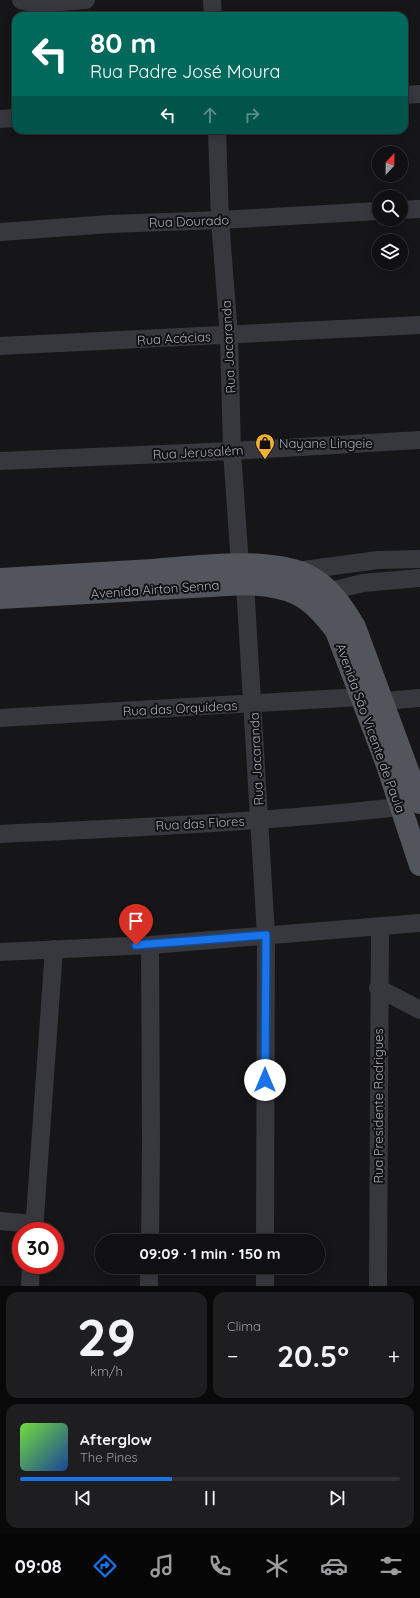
<!DOCTYPE html>
<html lang="pt">
<head>
<meta charset="utf-8">
<style>
	:root { --surface:#101012; --page:#1e1e20; --text:#f1f3f6; --muted:#9c9d9f; --line:#303032; --accent:#1a73e8 }
	body { margin:0; font-family:Quicksand,sans-serif; background:var(--page); color:var(--text); height:100vh; display:flex; flex-direction:column; font-size:15px; white-space:nowrap }
	* { box-sizing:border-box; margin:0 }
	p { font-size:13px; color:var(--muted) }
	.icon { flex:none; width:22px; height:22px; fill:none; stroke:currentColor; stroke-width:2; stroke-linecap:round; stroke-linejoin:round }
	.map { position:relative; height:1286px; overflow:hidden }
	.details { display:flex; flex-direction:column; gap:6px; padding:6px; background:#09090a; flex:1 }
	.details>* { flex:none }
	.guide { position:absolute; left:12px; top:12px; width:396px; height:122px; border-radius:12px; box-shadow:0 2px 10px #0003,0 0 0 1px var(--line); background:#00695c; color:#fff; overflow:hidden }
	.needle { width:26px; rotate:22deg }
	.buttons { position:absolute; left:372px; top:146px; display:grid; gap:8px }
	.buttons a { display:grid; place-items:center; width:36px; height:36px; border-radius:50%; background:var(--surface); box-shadow:0 2px 10px #0003,0 0 0 1px var(--line); font-size:20px }
	.speed { position:absolute; left:12px; top:1222px; display:flex; gap:8px; font-size:20px; font-weight:700; text-align:center }
	.speed>* { display:grid; place-content:center; width:52px; height:52px; border-radius:50%; background:var(--surface); box-shadow:0 2px 10px #0003,0 0 0 1px var(--line); line-height:1 }
	.speed .limit { border:6px solid #d22; background:#fff; color:#111 }
	.pin { position:absolute; display:grid; place-items:center; width:34px; height:34px; color:#fff; margin:-41px -17px; border-radius:50% 50% 50% 0; rotate:-45deg; box-shadow:0 0 4px #0007 }
	.pin .icon { rotate:45deg }
	.me { position:absolute; width:44px; margin:-22px; rotate:0deg; stroke-linejoin:round; filter:drop-shadow(0 0 3px #0008) }
	.turn { display:flex; align-items:center; gap:14px; height:84px; padding:0 12px; font-size:18px }
	.turn .icon { width:52px; height:52px; stroke-width:2.5 }
	.turn b { display:block; font-size:28px; line-height:34px }
	.lanes { display:flex; align-items:center; height:38px; padding:0 12px; background:#0003; justify-content:center; gap:20px; direction:ltr }
	.lanes .off { opacity:.35 }
	.big { font-size:30px; font-weight:700; line-height:1.1 }
	.details .widget { flex:1; display:flex; flex-direction:column; justify-content:center; gap:6px; min-width:0; padding:0 14px; border-radius:12px; background:var(--page) }
	.details .dial { align-items:center; gap:0 }
	.dial b { font-size:52px; line-height:1 }
	.song { display:flex; align-items:center; gap:12px }
	.cover { width:48px; height:48px; border-radius:6px; background:linear-gradient(135deg,hsl(100 70% 55%),hsl(220 70% 35%)) }
	.played { height:4px; border-radius:2px; background:linear-gradient(90deg,var(--accent) 40%,var(--line) 40%) }
	.keys { display:flex; justify-content:space-around; direction:ltr }
	.heat { display:flex; justify-content:space-between; align-items:center; font-size:22px; direction:ltr }
	.details .tiles { flex:1; display:grid; gap:6px; grid-template-columns:1fr 1fr }
	.widget:last-child { grid-column:span 2 }
	.trip { position:absolute; left:95px; top:1234px; width:230px; height:40px; border-radius:20px; background:var(--surface); box-shadow:0 2px 10px #0003,0 0 0 1px var(--line); font-weight:700; line-height:40px; text-align:center }
	.tabs { display:flex; height:64px; justify-content:space-around; align-items:center; background:#060607; color:var(--muted) }
	.tabs .icon { width:28px; height:28px }
	.tabs .active { color:var(--accent) }
	.tabs b { font-size:18px; color:var(--text) }
	.map>svg:first-child { display:block }
	.lines { fill:none; stroke-linecap:round; stroke-linejoin:round }
	.minor { stroke:#37383d; stroke-width:18 }
	.major { stroke:#53555c; stroke-width:22 }
	.route-casing { stroke:#114b97; stroke-width:10 }
	.route { stroke:#1a73e8; stroke-width:7 }
	.labels { text-anchor:middle; dominant-baseline:central; stroke-width:4; stroke-linejoin:round; paint-order:stroke }
	.street-label { font-size:13px; fill:#a8adb8; stroke:#111113 }
	.poi-label { font-size:13px; fill:#a8adb8; stroke:#111113; text-anchor:start }
</style>
</head>
<body>
<div class="map">
<svg width="420" height="1286" viewBox="0 0 420 1286">
	<rect width="100%" height="100%" fill="#161618"/>
	<g class="lines">
		<path class="minor" d="M 21,0 L 35,4 L 86,0
			M 212,0 L 213,16
			M 404,95 L 420,94
			M 0,119 L 16,118
			M 217,130 L 220,220 L 229,336 L 232,451 L 240,565
			M 401,210 L 420,209
			M 0,232 L 110,224 L 220,220 L 379,211
			M 0,346 L 420,325
			M 0,461 L 232,451 L 420,440
			M 296,571 L 378,560 L 420,559
			M 245,584 L 266,935 L 265,1241
			M 330,591 L 363,583 L 420,578
			M 384,701 L 420,698
			M 0,718 L 360,697
			M 0,834 C 133,828 267,822 399,807
			M 0,952 L 150,945 L 420,923
			M 378,988 L 420,1010
			M 0,1221 L 34,1224
			M 34,1231 L 54,949
			M 150,1241 L 151,1144 L 150,945
			M 265,1267 L 265,1286
			M 30,1286 L 31,1265
			M 149,1286 L 149,1267
			M 378,1286 L 380,926"/>
		<path class="major" d="M 0,579 C 51,576 101,573 152,570 C 194,567 271,556 309,576 C 330,587 343,607 355,627 L 420,803
			M 0,598 L 245,584 C 291,586 309,594 336,631 L 386,762 L 420,865"/>
	</g>
	<g class="lines">
		<defs>
			<path id="route" d="M 136,945 L 266,935 L 265,1080"/>
		</defs>
		<use href="#route" class="route-casing"/>
		<use href="#route" class="route"/>
	</g>
	<defs>
		<symbol id="shop-pin" viewBox="-11 -11 22 30"><path d="M0 17L-7.5 6A9.5 9.5 0 1 1 7.5 6Z" fill="#f2b134" stroke="#111113"/><path d="M-5-2.5h2.3a2.7 3.5 0 0 1 5.4 0H5L5.5 6h-11ZM-1.5-2.5h3a1.5 2.3 0 0 0-3 0Z" fill="#111"/></symbol>
	</defs>
	<g fill-rule="evenodd">
		<use href="#shop-pin" x="254" y="432" width="22" height="30"/>
	</g>
	<g class="labels">
		<g class="street-label">
			<text transform="translate(189 221) rotate(-2)">Rua Dourado</text>
			<text transform="translate(174 338) rotate(-3)">Rua Acácias</text>
			<text transform="translate(228 347) rotate(-93)">Rua Jacaranda</text>
			<text transform="translate(198 452) rotate(-3)">Rua Jerusalém</text>
			<text transform="translate(155 589) rotate(-4)">Avenida Airton Senna</text>
			<text transform="translate(180 708) rotate(-3)">Rua das Orquídeas</text>
			<text transform="translate(371 728) rotate(70)">Avenida São Vicente de Paula</text>
			<text transform="translate(256 759) rotate(-93)">Rua Jacaranda</text>
			<text transform="translate(200 823) rotate(-3)">Rua das Flores</text>
			<text transform="translate(378 1106) rotate(-90)">Rua Presidente Rodrigues</text>
		</g>
		<g class="poi-label">
			<text x="279" y="443">Nayane Lingeie</text>
		</g>
	</g>
</svg>
<div class="buttons">
<a><svg class="needle" viewBox="-14 -14 28 28"><path d="M0-13l5 13h-10z" fill="#e53935"/><path d="M0 13l5-13h-10z" fill="#9c9d9f"/></svg></a>
<a><svg class="icon" aria-label="search" viewBox="0 0 24 24"><circle cx="10" cy="10" r="6"/><path d="M15 15l6 6"/></svg></a>
<a><svg class="icon" aria-label="layers" viewBox="0 0 24 24"><path d="M12 4l9 5-9 5-9-5zM3 14l9 5 9-5"/></svg></a>
</div>
<div class="speed"><div class="limit">30</div></div>
<div class="pin" style="left:136px;top:945px;background:#d93025"><svg class="icon" aria-label="arrive" viewBox="0 0 24 24"><path d="M6 21V4h12l-3 4 3 4H6"/></svg></div>
<svg class="me" style="left:265px;top:1080px" viewBox="-20 -20 40 40"><circle r="19" fill="#fff"/><path d="M0-13L10 11 0 6-10 11z" fill="#1a73e8"/></svg>
<div class="trip">09:09 · 1 min · 150 m</div>
<div class="guide">
<div class="turn"><svg class="icon" aria-label="left" viewBox="0 0 24 24"><path d="M17 20v-9H6M10 6l-5 5 5 5"/></svg><div><b>80 m</b>Rua Padre José Moura</div></div>
<div class="lanes"><svg class="icon" aria-label="left" viewBox="0 0 24 24"><path d="M17 20v-9H6M10 6l-5 5 5 5"/></svg><svg class="icon off" aria-label="ahead" viewBox="0 0 24 24"><path d="M12 20V5M6 11l6-6 6 6"/></svg><svg class="icon off" aria-label="right" viewBox="0 0 24 24"><path d="M7 20v-9h11M14 6l5 5-5 5"/></svg></div>
</div>
</div>
<section class="details">
<div class="tiles">
<div class="widget dial"><b>29</b><p>km/h</p></div>
<div class="widget"><p>Clima</p>
<div class="heat"><a>−</a><b class="big">20.5°</b><a>+</a></div>
</div>
<div class="widget">
<div class="song"><i class="cover"></i><div><b>Afterglow</b><p>The Pines</p></div></div>
<div class="played"></div>
<div class="keys"><svg class="icon" aria-label="previous" viewBox="0 0 24 24"><path d="M18 5L8 12l10 7zM5 5v14"/></svg><svg class="icon" aria-label="pause" viewBox="0 0 24 24"><path d="M8 5v14M16 5v14"/></svg><svg class="icon" aria-label="next" viewBox="0 0 24 24"><path d="M6 5l10 7-10 7zM19 5v14"/></svg></div>
</div>
</div>
</section>
<nav class="tabs">
<b>09:08</b>
<svg class="icon active" aria-label="directions" viewBox="0 0 24 24"><path d="M12 3l9 9-9 9-9-9zM9 14v-3h6M13 9l2 2-2 2"/></svg>
<svg class="icon" aria-label="music" viewBox="0 0 24 24"><path d="M9 18V5l10-2v13"/><circle cx="6" cy="18" r="3"/><circle cx="16" cy="16" r="3"/></svg>
<svg class="icon" aria-label="phone" viewBox="0 0 24 24"><path d="M5 4h4l2 5-3 2q2 4 5 5l2-3 5 2v4C11 20 4 13 5 4z"/></svg>
<svg class="icon" aria-label="climate" viewBox="0 0 24 24"><path d="M12 3v18M4 7l16 10M4 17L20 7"/></svg>
<svg class="icon" aria-label="car" viewBox="0 0 24 24"><path d="M5 17H2v-5l4-1 3-4h7l3 4 3 1v5h-3M9 17h6M6 11h13"/><circle cx="7" cy="17" r="2"/><circle cx="17" cy="17" r="2"/></svg>
<svg class="icon" aria-label="filters" viewBox="0 0 24 24"><path d="M4 7h16M4 17h16"/><circle cx="9" cy="7" r="2"/><circle cx="15" cy="17" r="2"/></svg>
</nav>
</body>
</html>
